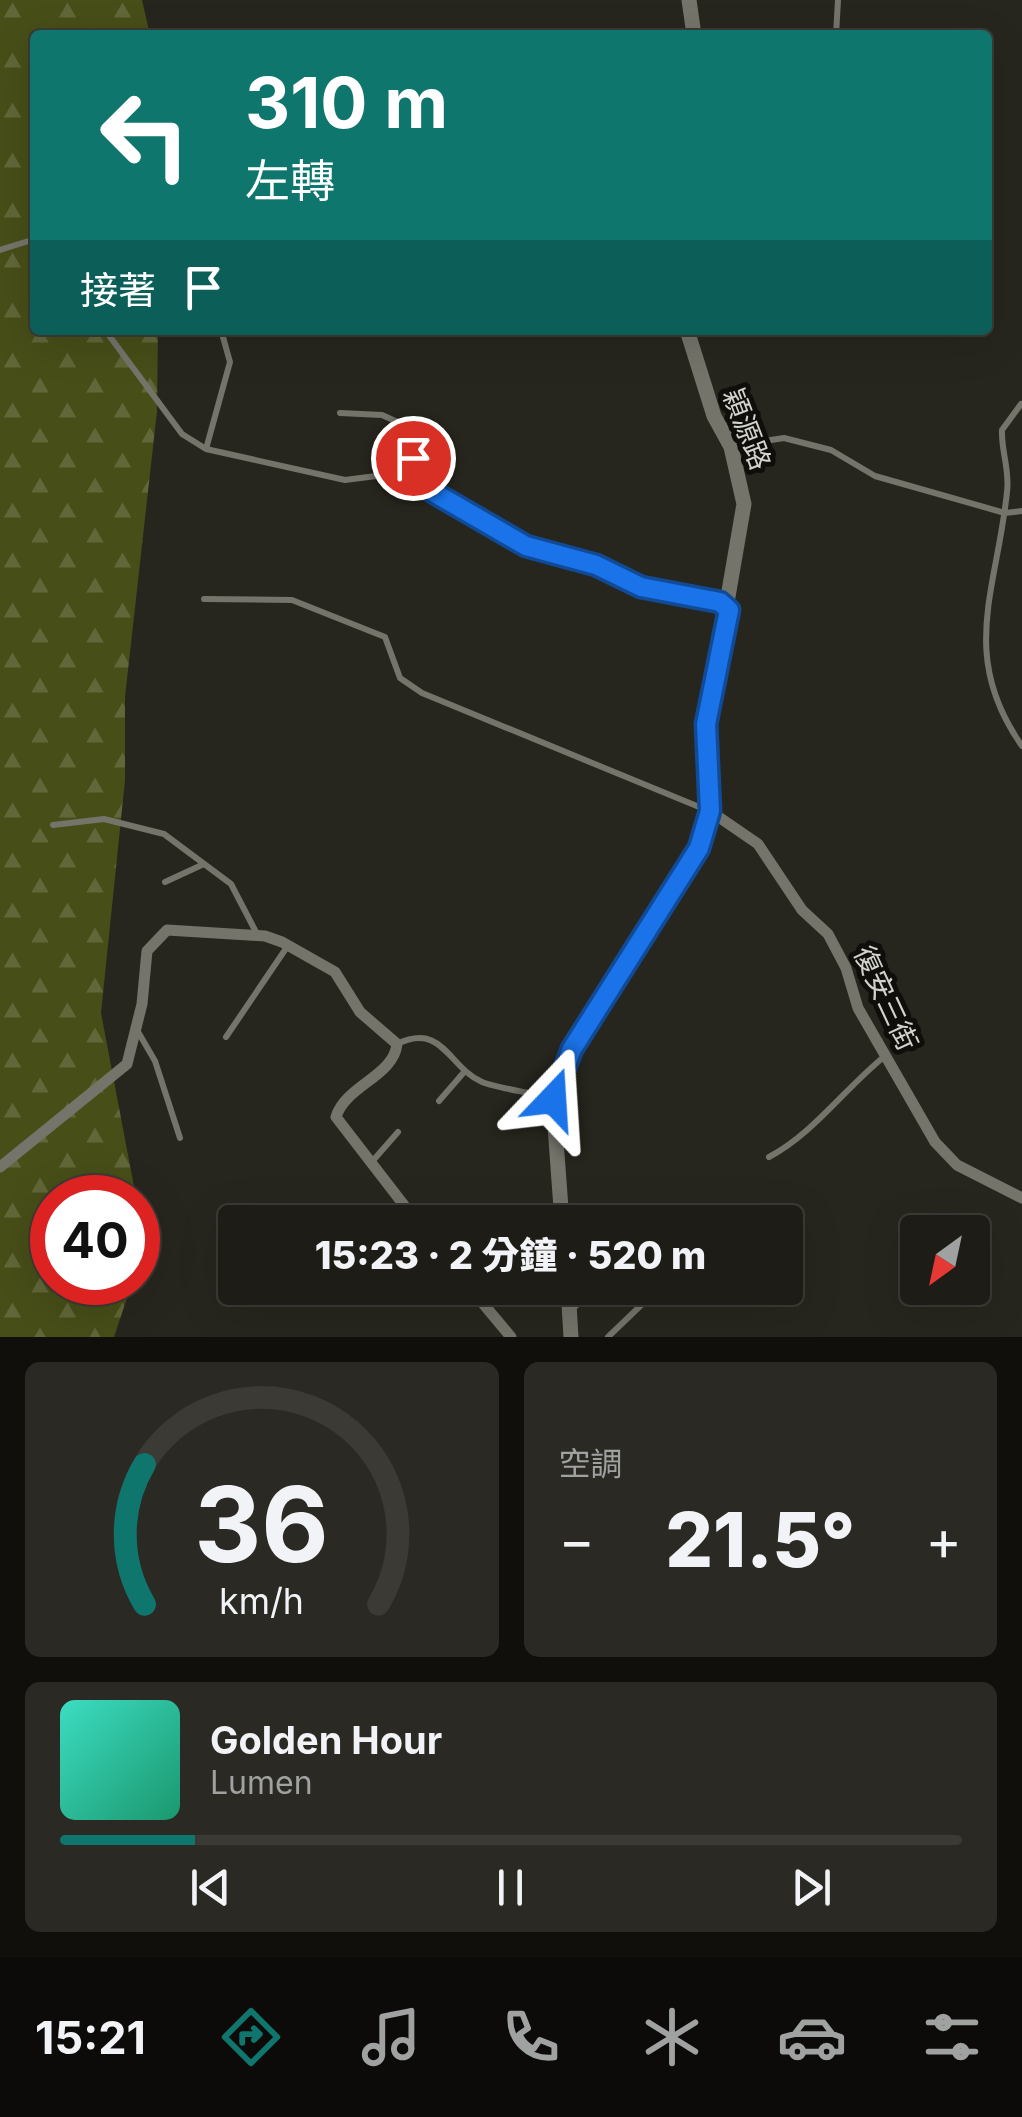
<!DOCTYPE html>
<html lang="zh-TW">
<head>
<meta charset="utf-8">
<style>
	:root { --surface:#1d1c16; --page:#2a2923; --text:#f1f3f6; --muted:#a0a1a1; --line:#3b3a35; --accent:#0f766e }
	body { margin:0; font-family:Inter,"Noto Sans TC",sans-serif; background:var(--page); color:var(--text); height:100vh; display:flex; flex-direction:column; font-size:38px; white-space:nowrap }
	* { box-sizing:border-box; margin:0 }
	p { font-size:32px; color:var(--muted) }
	.icon { flex:none; width:55px; height:55px; fill:none; stroke:currentColor; stroke-width:2; stroke-linecap:round; stroke-linejoin:round }
	.map { position:relative; height:1337px; overflow:hidden }
	.panel { display:flex; flex-direction:column; gap:25px; padding:25px; background:#100f0c; flex:1 }
	.panel>* { flex:none }
	.guide { position:absolute; left:30px; top:30px; width:962px; height:305px; border-radius:10px; box-shadow:0 10px 40px #0002,0 0 0 2px var(--line); background:#0f766e; color:#fff; overflow:hidden }
	.needle { width:65px; rotate:213deg }
	.controls { position:absolute; left:900px; top:1215px; display:grid; gap:20px }
	.controls a { display:grid; place-items:center; width:90px; height:90px; border-radius:10px; background:var(--surface); box-shadow:0 10px 40px #0002,0 0 0 2px var(--line); font-size:50px }
	.speed { position:absolute; left:30px; top:1175px; display:flex; gap:20px; font-size:50px; font-weight:700; text-align:center }
	.speed>* { display:grid; place-content:center; width:130px; height:130px; border-radius:50%; background:var(--surface); box-shadow:0 10px 40px #0002,0 0 0 2px var(--line); line-height:1 }
	.speed .limit { border:15px solid #d22; background:#fff; color:#111 }
	.pin { position:absolute; display:grid; place-items:center; width:85px; height:85px; color:#fff; margin:-42px; border:5px solid #fff; border-radius:50%; box-shadow:0 2px 10px #0007 }
	.me { position:absolute; width:110px; margin:-55px; rotate:20deg; stroke-linejoin:round; filter:drop-shadow(0 0 8px #0008) }
	.turn { display:flex; align-items:center; gap:35px; height:210px; padding:0 50px; font-size:45px }
	.turn .icon { width:130px; height:130px; stroke-width:2.5 }
	.turn b { display:block; font-size:70px; line-height:85px }
	.then { display:flex; align-items:center; height:95px; padding:0 50px; background:#0003; gap:20px; font-size:38px }
	.big { font-size:75px; font-weight:800; line-height:1.1 }
	.panel .card { flex:1; display:flex; flex-direction:column; justify-content:center; gap:15px; min-width:0; padding:0 35px; border-radius:15px; background:var(--page) }
	.panel .dial { align-items:center; gap:0 }
	.dial svg { height:260px; overflow:visible; fill:none; stroke:var(--line); stroke-width:7; stroke-linecap:round; text-anchor:middle }
	.dial text { fill:var(--text); stroke:none }
	.song { display:flex; align-items:center; gap:30px }
	.cover { width:120px; height:120px; border-radius:15px; background:linear-gradient(135deg,hsl(170 70% 55%),hsl(160 70% 35%)) }
	.played { height:10px; border-radius:5px; background:linear-gradient(90deg,var(--accent) 15%,var(--line) 15%) }
	.keys { display:flex; justify-content:space-around; direction:ltr }
	.heat { display:flex; justify-content:space-between; align-items:center; font-size:55px; direction:ltr }
	.panel .tiles { flex:1; display:grid; gap:25px; grid-template-columns:1fr 1fr }
	.card:last-child { grid-column:span 2 }
	.trip { position:absolute; left:218px; top:1205px; width:585px; height:100px; border-radius:10px; background:var(--surface); box-shadow:0 10px 40px #0002,0 0 0 2px var(--line); font-weight:800; line-height:100px; text-align:center }
	.tab-bar { display:flex; height:160px; justify-content:space-around; align-items:center; background:#0c0b09; color:var(--muted) }
	.tab-bar .icon { width:70px; height:70px }
	.tab-bar .selected { color:var(--accent) }
	.tab-bar b { font-size:45px; color:var(--text) }
	.map>svg:first-child { display:block }
	.forest { fill:url(#forest-firs) }
	.lines { fill:none; stroke-linecap:round; stroke-linejoin:round }
	.service { stroke:#75746b; stroke-width:6 }
	.minor { stroke:#75746b; stroke-width:11 }
	.tertiary { stroke:#75746b; stroke-width:15 }
	.route-casing { stroke:#114b97; stroke-width:25 }
	.route { stroke:#1a73e8; stroke-width:18 }
	.labels { text-anchor:middle; dominant-baseline:central; stroke-width:10; stroke-linejoin:round; paint-order:stroke }
	.street-label { font-size:28px; fill:#d3d3ce; stroke:#0f0e0b }
</style>
</head>
<body>
<div class="map">
<svg width="1022" height="1337" viewBox="0 0 1022 1337">
	<defs>
		<pattern id="forest-firs" width="22" height="20" patternUnits="userSpaceOnUse" patternTransform="scale(2.5)"><rect width="22" height="20" fill="#474e18"/><path d="M5 1l3.5 6h-7zM16 11l3.5 6h-7z" fill="#616738"/></pattern>
	</defs>
	<rect width="100%" height="100%" fill="#27261e"/>
	<path class="forest" d="M 0,0 L 142,0 L 150,35 L 35,35 L 35,330 L 158,330 L 157,411 L 125,697 L 125,780 L 101,1013 L 136,1197 L 52,1198 L 52,1282 L 132,1283 L 114,1337 L 0,1337 Z"/>
	<g class="lines">
		<path class="service" d="M 836,35 L 838,0
			M 0,250 L 35,239
			M 105,330 L 182,434 L 206,449 L 345,480 L 376,476 L 419,484 L 527,546 L 596,565 L 641,587 L 724,606
			M 1021,404 L 1002,430 C 1001,451 1010,470 1007,492 C 997,590 958,655 1022,746
			M 340,413 L 382,415 L 402,424 L 419,484
			M 732,446 L 784,438 L 831,450 L 875,476 L 1005,513 L 1022,511
			M 206,449 L 230,362 L 221,330
			M 204,599 L 292,600 L 385,637 L 400,678 L 422,693 L 709,811
			M 53,825 L 104,819 L 164,834 L 231,884 L 257,934
			M 165,882 L 204,864
			M 137,1030 L 155,1061 L 180,1138
			M 226,1037 L 287,947
			M 397,1044 C 443,1022 448,1067 482,1082 C 496,1088 534,1093 552,1098
			M 439,1101 L 465,1071
			M 769,1157 C 814,1133 845,1088 885,1056
			M 370,1164 L 398,1132
			M 571,1310 L 597,1288
			M 608,1337 L 659,1288"/>
		<path class="minor" d="M 710,811 L 758,844 L 802,910 L 828,934 L 846,968 L 858,1008 L 935,1142 L 957,1165 L 1022,1198
			M 0,1167 L 127,1064 L 142,1004 L 147,951 L 167,930 L 265,936 L 282,942 L 335,972 L 360,1012 L 397,1044 C 394,1076 345,1086 336,1117 L 417,1222
			M 470,1288 L 511,1337"/>
		<path class="tertiary" d="M 689,0 L 694,35
			M 562,1222 L 553,1099 L 559,1074 L 699,847 L 710,811 L 706,724 L 744,504 L 731,447 L 714,416 L 687,330
			M 568,1288 L 571,1337"/>
	</g>
	<g class="lines">
		<defs>
			<path id="route" d="M 413,458 L 419,484 L 526,546 L 596,565 L 641,587 L 720,602 L 729,610 L 706,724 L 710,811 L 699,848 L 572,1049 L 553,1099"/>
		</defs>
		<use href="#route" class="route-casing"/>
		<use href="#route" class="route"/>
	</g>
	<g class="labels">
		<g class="street-label">
			<text transform="translate(747 429) rotate(69)">穎源路</text>
			<text transform="translate(886 998) rotate(65)">復安三街</text>
		</g>
	</g>
</svg>
<div class="controls">
<a><svg class="needle" viewBox="-14 -14 28 28"><path d="M0-13l5 13h-10z" fill="#e53935"/><path d="M0 13l5-13h-10z" fill="#a0a1a1"/></svg></a>
</div>
<div class="speed"><div class="limit">40</div></div>
<div class="pin" style="left:413px;top:458px;background:#d93025"><svg class="icon" aria-label="arrive" viewBox="0 0 24 24"><path d="M6 21V4h12l-3 4 3 4H6"/></svg></div>
<svg class="me" style="left:553px;top:1099px" viewBox="-20 -20 40 40"><path d="M0-17L14 15 0 8-14 15z" fill="#1a73e8" stroke="#fff" stroke-width="4"/></svg>
<div class="trip">15:23 · 2 分鐘 · 520 m</div>
<div class="guide">
<div class="turn"><svg class="icon" aria-label="left" viewBox="0 0 24 24"><path d="M17 20v-9H6M10 6l-5 5 5 5"/></svg><div><b>310 m</b>左轉</div></div>
<div class="then">接著<svg class="icon" aria-label="arrive" viewBox="0 0 24 24"><path d="M6 21V4h12l-3 4 3 4H6"/></svg></div>
</div>
</div>
<section class="panel">
<div class="tiles">
<div class="card dial"><svg viewBox="0 0 100 80">
<path d="M14 69A42 42 0 1 1 86 69"/>
<path d="M14 69A42 42 0 0 1 14 26" stroke="#0f766e"/>
<text x="50" y="56" font-size="32" font-weight="700">36</text>
<text x="50" y="72" font-size="11">km/h</text>
</svg></div>
<div class="card"><p>空調</p>
<div class="heat"><a>−</a><b class="big">21.5°</b><a>+</a></div>
</div>
<div class="card">
<div class="song"><i class="cover"></i><div><b>Golden Hour</b><p>Lumen</p></div></div>
<div class="played"></div>
<div class="keys"><svg class="icon" aria-label="previous" viewBox="0 0 24 24"><path d="M18 5L8 12l10 7zM5 5v14"/></svg><svg class="icon" aria-label="pause" viewBox="0 0 24 24"><path d="M8 5v14M16 5v14"/></svg><svg class="icon" aria-label="next" viewBox="0 0 24 24"><path d="M6 5l10 7-10 7zM19 5v14"/></svg></div>
</div>
</div>
</section>
<nav class="tab-bar">
<b>15:21</b>
<svg class="icon selected" aria-label="directions" viewBox="0 0 24 24"><path d="M12 3l9 9-9 9-9-9zM9 14v-3h6M13 9l2 2-2 2"/></svg>
<svg class="icon" aria-label="music" viewBox="0 0 24 24"><path d="M9 18V5l10-2v13"/><circle cx="6" cy="18" r="3"/><circle cx="16" cy="16" r="3"/></svg>
<svg class="icon" aria-label="phone" viewBox="0 0 24 24"><path d="M5 4h4l2 5-3 2q2 4 5 5l2-3 5 2v4C11 20 4 13 5 4z"/></svg>
<svg class="icon" aria-label="climate" viewBox="0 0 24 24"><path d="M12 3v18M4 7l16 10M4 17L20 7"/></svg>
<svg class="icon" aria-label="car" viewBox="0 0 24 24"><path d="M5 17H2v-5l4-1 3-4h7l3 4 3 1v5h-3M9 17h6M6 11h13"/><circle cx="7" cy="17" r="2"/><circle cx="17" cy="17" r="2"/></svg>
<svg class="icon" aria-label="filters" viewBox="0 0 24 24"><path d="M4 7h16M4 17h16"/><circle cx="9" cy="7" r="2"/><circle cx="15" cy="17" r="2"/></svg>
</nav>
</body>
</html>
